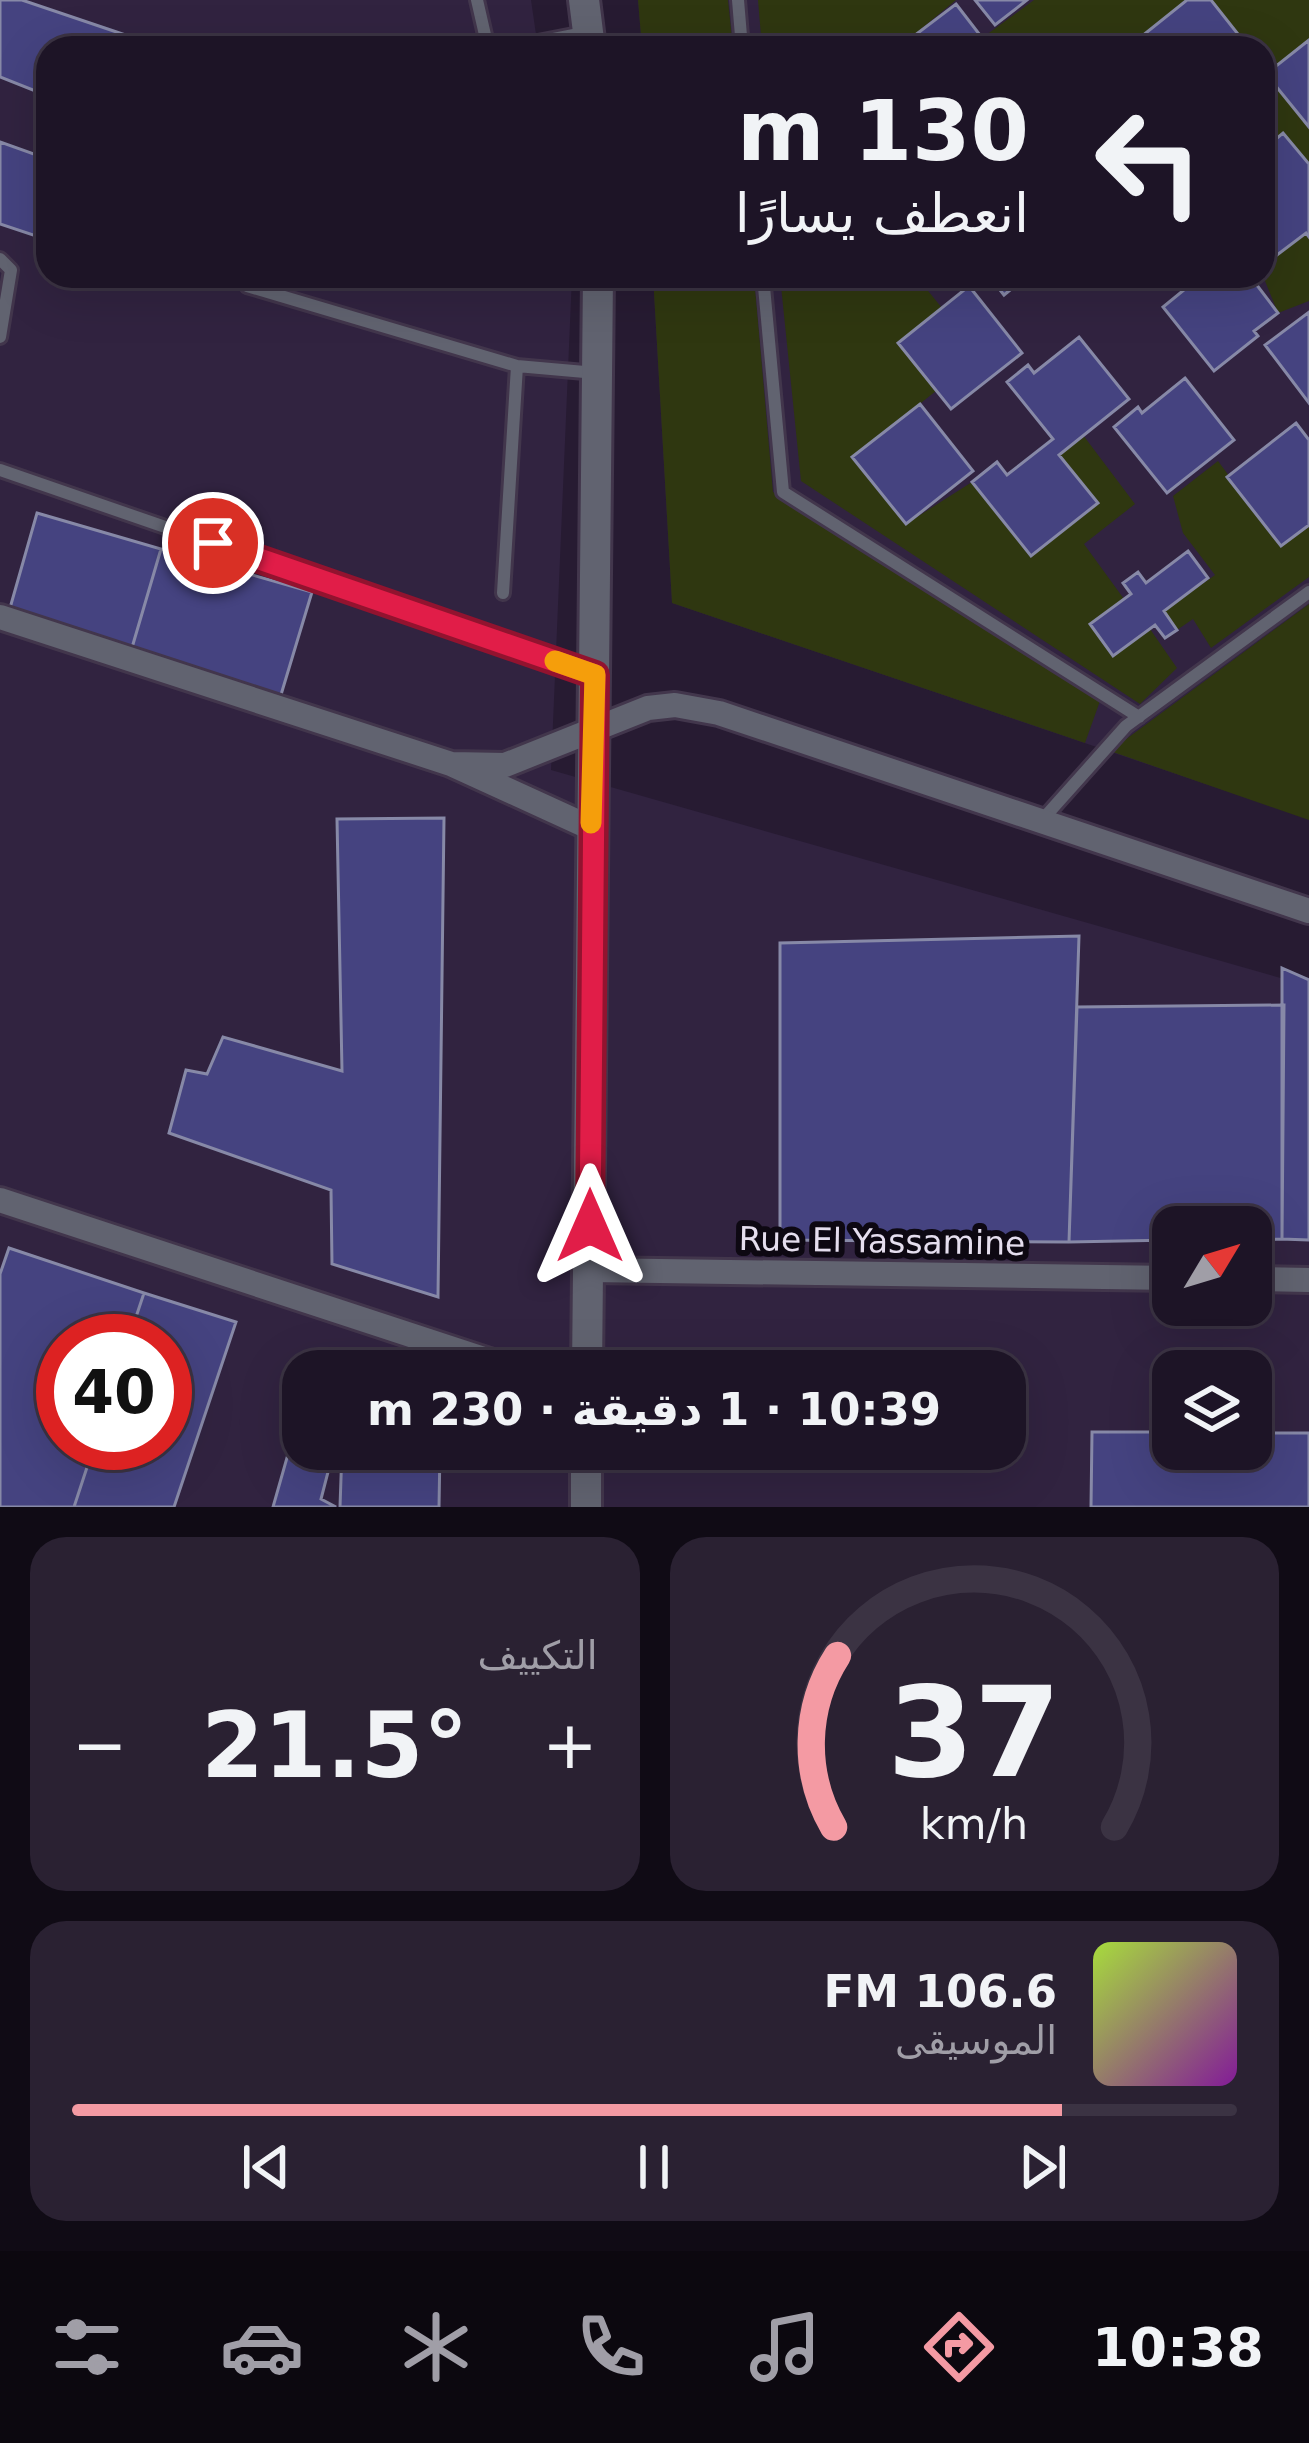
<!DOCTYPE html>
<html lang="ar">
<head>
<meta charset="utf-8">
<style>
	:root { --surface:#1d1426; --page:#2a2132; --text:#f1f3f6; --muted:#a09ea7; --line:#3b3343; --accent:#f49aa3 }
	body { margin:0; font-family:"DejaVu Sans",Cairo,sans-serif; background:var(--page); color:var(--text); direction:rtl; height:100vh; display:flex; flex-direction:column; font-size:45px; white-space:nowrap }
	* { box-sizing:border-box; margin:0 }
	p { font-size:39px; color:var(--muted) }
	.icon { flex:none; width:66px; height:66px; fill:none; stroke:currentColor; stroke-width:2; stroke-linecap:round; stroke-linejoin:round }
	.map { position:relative; height:1507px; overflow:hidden; direction:ltr }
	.sheet { display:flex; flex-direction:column; gap:30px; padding:30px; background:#100b15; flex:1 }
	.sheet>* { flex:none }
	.top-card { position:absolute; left:36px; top:36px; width:1239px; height:252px; border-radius:36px; box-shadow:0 12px 48px #0002,0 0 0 3px var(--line); direction:rtl; background:#1d1426; color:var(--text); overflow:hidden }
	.needle { width:78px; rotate:52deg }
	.controls { position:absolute; left:1152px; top:1206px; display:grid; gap:24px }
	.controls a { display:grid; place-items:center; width:120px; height:120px; border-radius:24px; background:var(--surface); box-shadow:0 12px 48px #0002,0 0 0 3px var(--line); font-size:60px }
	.speed { position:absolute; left:36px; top:1314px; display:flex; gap:24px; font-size:60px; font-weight:700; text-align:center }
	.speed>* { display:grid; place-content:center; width:156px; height:156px; border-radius:50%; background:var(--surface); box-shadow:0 12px 48px #0002,0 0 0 3px var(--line); line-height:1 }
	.speed .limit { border:18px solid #d22; background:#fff; color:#111 }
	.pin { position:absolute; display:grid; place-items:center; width:102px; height:102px; color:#fff; margin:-51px; border:6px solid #fff; border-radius:50%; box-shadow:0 3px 12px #0007 }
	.me { position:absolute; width:132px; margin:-66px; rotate:0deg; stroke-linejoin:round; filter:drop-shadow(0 0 9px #0008) }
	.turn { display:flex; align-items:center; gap:42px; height:252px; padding:0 48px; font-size:54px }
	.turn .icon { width:156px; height:156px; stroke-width:2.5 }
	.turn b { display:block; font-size:84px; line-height:102px }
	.big { font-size:90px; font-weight:800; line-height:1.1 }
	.sheet .card { flex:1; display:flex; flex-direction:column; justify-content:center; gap:18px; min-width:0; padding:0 42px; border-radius:36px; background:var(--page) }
	.sheet .dial { align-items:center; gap:0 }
	.dial svg { height:312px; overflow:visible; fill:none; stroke:var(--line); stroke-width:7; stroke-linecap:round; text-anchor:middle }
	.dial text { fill:var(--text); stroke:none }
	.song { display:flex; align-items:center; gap:36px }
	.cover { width:144px; height:144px; border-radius:18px; background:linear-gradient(135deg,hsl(80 70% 55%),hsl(290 70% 35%)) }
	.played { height:12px; border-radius:6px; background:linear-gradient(90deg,var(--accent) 85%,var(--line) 85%) }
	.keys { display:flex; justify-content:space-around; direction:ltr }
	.heat { display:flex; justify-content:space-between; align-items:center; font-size:66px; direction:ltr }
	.sheet .tiles { flex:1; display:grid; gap:30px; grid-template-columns:1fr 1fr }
	.card:last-child { grid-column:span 2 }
	.trip { position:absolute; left:282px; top:1350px; width:744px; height:120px; border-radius:36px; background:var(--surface); box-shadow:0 12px 48px #0002,0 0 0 3px var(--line); font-weight:800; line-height:120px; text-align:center; direction:rtl }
	.menu { display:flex; height:192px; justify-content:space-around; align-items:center; background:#0c080f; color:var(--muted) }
	.menu .icon { width:84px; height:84px }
	.menu .selected { color:var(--accent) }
	.menu b { font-size:54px; color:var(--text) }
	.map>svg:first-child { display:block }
	.built { fill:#312340; fill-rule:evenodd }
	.green { fill:#2f3710 }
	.building { fill:#454380; stroke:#8789a7; stroke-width:3 }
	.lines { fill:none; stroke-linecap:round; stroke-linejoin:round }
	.service-casing { stroke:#42364c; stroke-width:18 }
	.minor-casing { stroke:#42364c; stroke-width:30 }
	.tertiary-casing { stroke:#42364c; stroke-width:36 }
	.service { stroke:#616370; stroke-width:12 }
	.minor { stroke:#616370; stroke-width:24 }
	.tertiary { stroke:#616370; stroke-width:30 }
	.route-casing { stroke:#92132f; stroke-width:30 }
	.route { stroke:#e11d48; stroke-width:21 }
	.slow { stroke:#f59e0b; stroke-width:21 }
	.labels { text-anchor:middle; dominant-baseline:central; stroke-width:12; stroke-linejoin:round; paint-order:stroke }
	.street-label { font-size:33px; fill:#e5deee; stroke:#0d0812 }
</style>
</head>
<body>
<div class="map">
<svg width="1309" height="1507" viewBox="0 0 1309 1507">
	<rect width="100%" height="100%" fill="#271b32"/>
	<path class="built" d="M 0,0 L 531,0 L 538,48 L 48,48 L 48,276 L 572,276 L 551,770 L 1309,986 L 1309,1507 L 0,1507 ZM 1173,1227 L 1251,1227 L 1251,1305 L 1173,1305 ZM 63,1341 L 165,1341 L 165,1443 L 63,1443 ZM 303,1371 L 1005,1371 L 1005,1449 L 303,1449 ZM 1173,1371 L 1251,1371 L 1251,1449 L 1173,1449 Z
		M 638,0 L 1309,0 L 1309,819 L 672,603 L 653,276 L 1263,276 L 1263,48 L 642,48 Z"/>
	<path class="green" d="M 638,0 L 728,0 L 733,48 L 642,48 Z
		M 758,0 L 956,0 L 898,48 L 762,48 Z
		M 1034,0 L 1187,0 L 1132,44 L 1135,48 L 990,48 L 982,38 Z
		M 1211,0 L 1309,0 L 1309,164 L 1283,133 L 1263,150 L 1263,48 L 1249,48 Z
		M 1306,233 L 1309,237 L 1309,301 L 1278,313 L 1263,276 L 1263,265 Z
		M 653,276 L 754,276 L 773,492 L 1100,701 L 1085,743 L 672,603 Z
		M 780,276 L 916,276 L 942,308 L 936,391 L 853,457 L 906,524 L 972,482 L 1032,556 L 1097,504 L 1059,455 L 1083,435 L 1135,504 L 1084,544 L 1124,599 L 1090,625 L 1113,656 L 1150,629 L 1177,668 L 1140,704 L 801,481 Z
		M 1218,461 L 1281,546 L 1309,525 L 1309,577 L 1211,648 L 1193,619 L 1177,630 L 1164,611 L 1215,575 L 1183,533 L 1173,496 Z
		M 1309,604 L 1309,820 L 1110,751 Z"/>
	<path class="building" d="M 0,0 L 22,0 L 164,48 L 48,48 L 48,96 L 0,77 Z
		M 975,0 L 1027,0 L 995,25 Z
		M 1187,0 L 1211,0 L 1249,48 L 1135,48 L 1132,44 Z
		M 956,4 L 990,48 L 898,48 Z
		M 1309,40 L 1309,127 L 1266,74 Z
		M 1283,133 L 1309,164 L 1309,237 L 1306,233 L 1277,255 L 1263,237 L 1263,150 Z
		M 0,142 L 48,159 L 48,240 L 0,224 Z
		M 989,276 L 1027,276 L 1004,295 Z
		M 1201,276 L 1250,276 L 1278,313 L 1254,331 L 1258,336 L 1214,371 L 1163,307 Z
		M 969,286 L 1022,353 L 951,409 L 898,343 Z
		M 1309,312 L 1309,403 L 1265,345 Z
		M 1079,337 L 1129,399 L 1059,455 L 1098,503 L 1031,556 L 972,482 L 997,462 L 1007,475 L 1053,439 L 1007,382 L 1028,365 L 1034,373 Z
		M 1185,378 L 1234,440 L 1167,493 L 1114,427 L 1138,407 L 1142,413 Z
		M 920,404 L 973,471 L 906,524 L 852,457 Z
		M 1296,423 L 1309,440 L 1309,525 L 1281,546 L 1227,477 Z
		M 37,513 L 161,549 L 131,651 L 8,615 Z
		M 161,549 L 312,592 L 280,698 L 131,651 Z
		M 1188,551 L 1208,578 L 1164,611 L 1177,630 L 1165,638 L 1155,625 L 1113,656 L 1090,624 L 1131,594 L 1123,583 L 1138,572 L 1146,583 Z
		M 444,818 L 438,1297 L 332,1264 L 331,1190 L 169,1133 L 186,1070 L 207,1074 L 223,1037 L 342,1071 L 337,819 Z
		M 1079,936 L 1069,1242 L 780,1240 L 780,943 Z
		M 1282,968 L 1309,980 L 1309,1240 L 1282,1239 Z
		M 1284,1005 L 1282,1239 L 1251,1240 L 1251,1227 L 1173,1227 L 1173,1240 L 1069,1242 L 1077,1007 Z
		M 9,1248 L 144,1293 L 128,1341 L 63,1341 L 63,1443 L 95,1443 L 74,1507 L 0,1507 L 0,1274 Z
		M 144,1293 L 236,1322 L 174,1507 L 74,1507 L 95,1443 L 165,1443 L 165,1341 L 128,1341 Z
		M 296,1426 L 303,1428 L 303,1449 L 334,1449 L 321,1499 L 336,1507 L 273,1507 Z
		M 1092,1432 L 1173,1432 L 1173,1449 L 1251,1449 L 1251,1433 L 1309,1433 L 1309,1507 L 1091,1507 Z
		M 342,1449 L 440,1449 L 439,1507 L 340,1507 Z"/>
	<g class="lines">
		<defs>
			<path id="service" d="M 477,0 L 488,48
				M 738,0 L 742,48
				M 507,48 L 589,32
				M 0,259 L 11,270 L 0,337
				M 763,276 L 783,492 L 1139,717
				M 247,286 L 517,366
				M 0,470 L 594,675
				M 503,593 L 517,366 L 596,373
				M 1043,819 L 1126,726 L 1309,592"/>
			<path id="minor" d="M 0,617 L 451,764 L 591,828
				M 451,764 L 505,765 L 648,708 L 675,705 L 719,713 L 1309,911
				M 0,1200 L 520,1371
				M 590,1270 L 1173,1278
				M 1251,1279 L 1309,1280"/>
			<path id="tertiary" d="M 584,0 L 590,48
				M 587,1371 L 598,276
				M 586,1507 L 586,1449"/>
		</defs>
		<use href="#service" class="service-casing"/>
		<use href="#minor" class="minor-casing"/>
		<use href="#tertiary" class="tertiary-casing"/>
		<use href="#service" class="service"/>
		<use href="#minor" class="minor"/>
		<use href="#tertiary" class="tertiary"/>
	</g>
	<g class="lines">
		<defs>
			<path id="route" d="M 213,543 L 595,675 L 590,1226"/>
		</defs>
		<use href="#route" class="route-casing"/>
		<use href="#route" class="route"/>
		<path class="slow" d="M 555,661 L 595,675 L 591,823"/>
	</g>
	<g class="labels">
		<g class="street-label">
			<text transform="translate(882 1241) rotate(1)">Rue El Yassamine</text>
		</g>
	</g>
</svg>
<div class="controls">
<a><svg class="needle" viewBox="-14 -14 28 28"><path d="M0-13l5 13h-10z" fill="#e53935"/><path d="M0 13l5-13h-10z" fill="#a09ea7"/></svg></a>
<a><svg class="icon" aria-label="layers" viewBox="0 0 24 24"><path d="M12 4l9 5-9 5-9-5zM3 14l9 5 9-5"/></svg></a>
</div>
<div class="speed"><div class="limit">40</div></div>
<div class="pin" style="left:213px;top:543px;background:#d93025"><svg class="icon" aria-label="arrive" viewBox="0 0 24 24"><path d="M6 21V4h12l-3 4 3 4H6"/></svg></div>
<svg class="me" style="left:590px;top:1226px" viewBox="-20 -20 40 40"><path d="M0-17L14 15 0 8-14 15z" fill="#e11d48" stroke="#fff" stroke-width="4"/></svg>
<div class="trip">10:39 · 1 دقيقة · 230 m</div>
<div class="top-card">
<div class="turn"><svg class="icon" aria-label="left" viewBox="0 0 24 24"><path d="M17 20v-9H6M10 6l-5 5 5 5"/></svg><div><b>130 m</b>انعطف يسارًا</div></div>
</div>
</div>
<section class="sheet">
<div class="tiles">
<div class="card dial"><svg viewBox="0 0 100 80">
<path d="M14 69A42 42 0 1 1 86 69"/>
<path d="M14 69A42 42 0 0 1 15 25" stroke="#f49aa3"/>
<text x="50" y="56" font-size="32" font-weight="700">37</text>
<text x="50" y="72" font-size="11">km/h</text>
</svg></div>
<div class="card"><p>التكييف</p>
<div class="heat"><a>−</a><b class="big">21.5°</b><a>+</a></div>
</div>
<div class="card">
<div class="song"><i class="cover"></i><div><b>106.6 FM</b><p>الموسيقى</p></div></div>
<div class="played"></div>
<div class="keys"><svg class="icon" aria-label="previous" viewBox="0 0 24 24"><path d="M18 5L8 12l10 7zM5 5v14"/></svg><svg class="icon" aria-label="pause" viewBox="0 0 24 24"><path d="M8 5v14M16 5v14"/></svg><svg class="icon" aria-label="next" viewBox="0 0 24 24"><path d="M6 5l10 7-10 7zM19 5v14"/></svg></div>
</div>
</div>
</section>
<nav class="menu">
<b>10:38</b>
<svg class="icon selected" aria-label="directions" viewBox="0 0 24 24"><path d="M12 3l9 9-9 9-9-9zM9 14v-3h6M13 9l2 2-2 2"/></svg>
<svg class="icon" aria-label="music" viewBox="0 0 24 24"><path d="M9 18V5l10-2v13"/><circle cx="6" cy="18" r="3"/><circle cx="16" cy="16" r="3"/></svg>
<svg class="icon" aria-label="phone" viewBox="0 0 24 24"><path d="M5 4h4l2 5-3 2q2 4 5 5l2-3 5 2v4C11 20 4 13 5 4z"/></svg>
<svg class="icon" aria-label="climate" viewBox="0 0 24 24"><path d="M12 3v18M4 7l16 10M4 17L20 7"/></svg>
<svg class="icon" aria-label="car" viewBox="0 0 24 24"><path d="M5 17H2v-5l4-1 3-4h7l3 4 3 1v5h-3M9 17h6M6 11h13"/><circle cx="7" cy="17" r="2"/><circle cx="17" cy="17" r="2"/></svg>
<svg class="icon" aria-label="filters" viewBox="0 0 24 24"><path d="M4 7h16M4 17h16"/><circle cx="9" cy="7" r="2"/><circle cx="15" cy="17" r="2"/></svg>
</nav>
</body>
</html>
